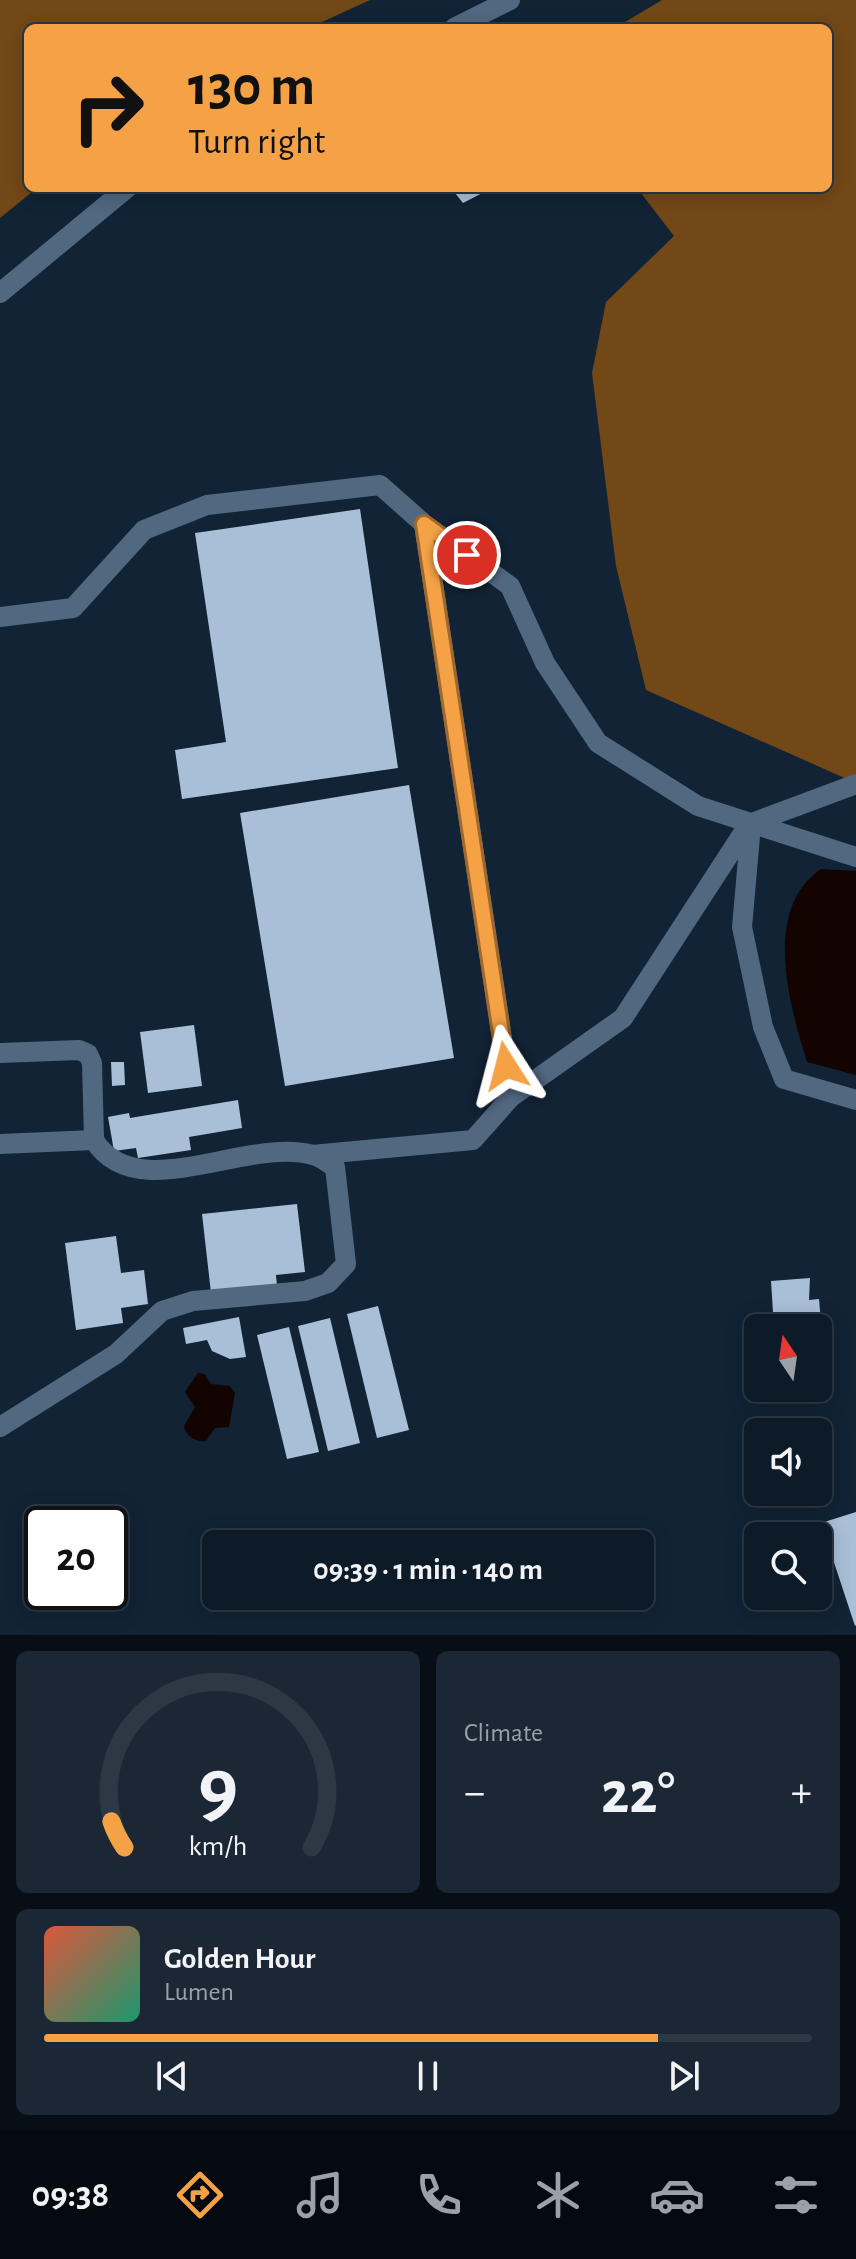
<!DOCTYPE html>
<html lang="en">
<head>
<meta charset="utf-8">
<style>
	:root { --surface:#0d1a28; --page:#1b2734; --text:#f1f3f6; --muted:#9aa1a8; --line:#2d3845; --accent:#f5a246 }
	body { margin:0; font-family:"Alegreya Sans",sans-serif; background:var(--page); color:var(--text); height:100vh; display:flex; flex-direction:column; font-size:30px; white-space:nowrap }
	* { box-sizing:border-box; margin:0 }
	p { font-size:26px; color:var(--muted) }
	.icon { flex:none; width:44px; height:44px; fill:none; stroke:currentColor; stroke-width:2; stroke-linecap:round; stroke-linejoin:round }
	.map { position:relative; height:1635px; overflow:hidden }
	.details { display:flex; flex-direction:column; gap:16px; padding:16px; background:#070e16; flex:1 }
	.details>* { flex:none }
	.top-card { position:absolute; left:24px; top:24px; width:808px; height:168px; border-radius:12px; box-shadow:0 4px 20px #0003,0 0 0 2px var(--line); background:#f5a246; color:#111; overflow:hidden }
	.needle { width:52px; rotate:347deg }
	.controls { position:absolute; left:744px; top:1314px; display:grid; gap:16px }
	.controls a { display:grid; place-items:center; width:88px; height:88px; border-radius:12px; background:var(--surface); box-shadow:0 4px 20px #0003,0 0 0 2px var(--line); font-size:40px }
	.speed { position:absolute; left:24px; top:1506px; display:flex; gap:16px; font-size:40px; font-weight:700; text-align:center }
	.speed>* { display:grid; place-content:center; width:104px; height:104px; border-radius:50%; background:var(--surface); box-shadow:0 4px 20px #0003,0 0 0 2px var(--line); line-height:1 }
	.speed .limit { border:4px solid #111; border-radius:12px; background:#fff; color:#111 }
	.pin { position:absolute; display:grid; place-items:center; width:68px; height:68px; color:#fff; margin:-34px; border:4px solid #fff; border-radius:50%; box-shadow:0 2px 8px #0007 }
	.me { position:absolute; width:88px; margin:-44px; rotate:351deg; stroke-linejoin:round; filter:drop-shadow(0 0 6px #0008) }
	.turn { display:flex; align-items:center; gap:28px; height:168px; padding:0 32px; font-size:36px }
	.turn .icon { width:104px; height:104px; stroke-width:2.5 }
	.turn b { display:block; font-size:56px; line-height:68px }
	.big { font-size:60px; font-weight:700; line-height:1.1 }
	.details .tile { flex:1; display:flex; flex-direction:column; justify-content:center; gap:12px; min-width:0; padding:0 28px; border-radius:12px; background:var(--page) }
	.details .dial { align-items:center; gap:0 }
	.dial svg { height:208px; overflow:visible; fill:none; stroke:var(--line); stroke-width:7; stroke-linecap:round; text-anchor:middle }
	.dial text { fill:var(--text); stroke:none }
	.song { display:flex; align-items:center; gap:24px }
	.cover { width:96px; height:96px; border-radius:12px; background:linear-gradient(135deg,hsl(10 70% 55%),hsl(160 70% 35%)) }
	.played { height:8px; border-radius:4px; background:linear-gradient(90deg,var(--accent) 80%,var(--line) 80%) }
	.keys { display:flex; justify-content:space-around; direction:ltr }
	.heat { display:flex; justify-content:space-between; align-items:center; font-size:44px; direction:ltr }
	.details .tiles { flex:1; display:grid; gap:16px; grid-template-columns:1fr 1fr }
	.tile:last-child { grid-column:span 2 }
	.trip { position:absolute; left:202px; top:1530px; width:452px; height:80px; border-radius:12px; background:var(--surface); box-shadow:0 4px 20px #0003,0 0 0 2px var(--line); font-weight:700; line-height:80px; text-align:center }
	.dock { display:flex; height:128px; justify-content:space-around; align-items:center; background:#050a10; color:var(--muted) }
	.dock .icon { width:56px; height:56px }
	.dock .on { color:var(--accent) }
	.dock b { font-size:36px; color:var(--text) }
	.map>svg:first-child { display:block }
	.forest { fill:#734817 }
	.water { fill:#130400 }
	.building { fill:#a9bfd8 }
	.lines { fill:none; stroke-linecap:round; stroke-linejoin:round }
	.minor { stroke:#516881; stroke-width:20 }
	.route-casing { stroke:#9f692e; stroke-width:20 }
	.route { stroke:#f5a246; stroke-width:14 }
</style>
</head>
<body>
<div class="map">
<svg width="856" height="1635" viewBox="0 0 856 1635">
	<rect width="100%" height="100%" fill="#112335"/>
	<path class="forest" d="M 0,0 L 370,0 L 309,28 L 28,28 L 28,188 L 37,188 L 0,218 Z
		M 662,0 L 856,0 L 856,783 L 646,690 L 616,566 L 592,373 L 606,302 L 674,236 L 637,188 L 828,188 L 828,28 L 615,28 Z"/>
	<path class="water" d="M 821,869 L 856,871 L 856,1075 L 807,1062 C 789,1004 762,909 821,869 Z
		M 198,1373 L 204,1374 L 211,1384 L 230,1386 L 235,1393 L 229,1427 L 215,1428 L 206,1441 C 196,1442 186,1437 184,1426 L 195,1407 L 185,1392 Z"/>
	<path class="building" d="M 451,188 L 492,188 L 463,203 Z
		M 360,509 L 398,768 L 182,799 L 175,750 L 226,742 L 195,533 Z
		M 409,785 L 454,1058 L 285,1086 L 240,813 Z
		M 194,1025 L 202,1086 L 148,1093 L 140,1032 Z
		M 111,1062 L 124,1062 L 125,1085 L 112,1086 Z
		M 238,1100 L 242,1128 L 189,1137 L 191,1150 L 138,1158 L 136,1148 L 114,1151 L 108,1117 L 129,1113 L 130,1118 Z
		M 297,1204 L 305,1272 L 276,1275 L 277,1286 L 211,1293 L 202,1214 Z
		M 116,1236 L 121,1273 L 144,1270 L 148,1304 L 121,1308 L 123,1323 L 76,1330 L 65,1243 Z
		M 810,1278 L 809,1300 L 819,1299 L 824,1357 L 818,1359 L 818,1328 L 774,1328 L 771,1281 Z
		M 378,1306 L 409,1430 L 377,1438 L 347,1314 Z
		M 239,1317 L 246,1357 L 230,1359 L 212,1351 L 207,1340 L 186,1344 L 183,1328 Z
		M 330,1318 L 360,1443 L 328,1451 L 298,1326 Z
		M 289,1327 L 319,1452 L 287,1459 L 257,1335 Z
		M 856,1512 L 856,1625 L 855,1626 L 821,1523 Z"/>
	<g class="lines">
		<path class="minor" d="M 454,28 L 510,0
			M 0,293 L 127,188
			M 424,524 L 510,586 L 545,663 L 598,743 L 698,806 L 856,857
			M 0,617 L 73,608 L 144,530 L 207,505 L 380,485 L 424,524 L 511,1097 L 473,1140 L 312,1155
			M 751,825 L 742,927 L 763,1027 L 784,1079 L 856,1100
			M 0,1053 L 79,1050 L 88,1054 L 92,1063 L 94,1140
			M 511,1097 L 623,1018 L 749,824 L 856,784
			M 0,1144 L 94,1140 C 136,1208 248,1136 313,1155 C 320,1157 328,1163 335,1167 L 346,1264 L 328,1283 L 305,1291 L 193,1301 L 162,1311 L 116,1354 L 0,1427"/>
	</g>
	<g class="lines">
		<defs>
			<path id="route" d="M 467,555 L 424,524 L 506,1066"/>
		</defs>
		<use href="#route" class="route-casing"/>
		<use href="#route" class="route"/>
	</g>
</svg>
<div class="controls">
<a><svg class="needle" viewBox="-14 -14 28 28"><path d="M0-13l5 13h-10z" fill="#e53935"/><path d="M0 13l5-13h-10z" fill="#9aa1a8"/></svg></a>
<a><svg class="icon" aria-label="sound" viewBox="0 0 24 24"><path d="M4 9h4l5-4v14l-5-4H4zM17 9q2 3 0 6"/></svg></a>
<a><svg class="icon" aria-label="search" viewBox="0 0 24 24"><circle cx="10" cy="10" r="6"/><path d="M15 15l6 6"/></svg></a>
</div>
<div class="speed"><div class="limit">20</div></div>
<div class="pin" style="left:467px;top:555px;background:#d93025"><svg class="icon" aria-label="arrive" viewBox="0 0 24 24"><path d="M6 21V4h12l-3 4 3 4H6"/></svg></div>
<svg class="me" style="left:506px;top:1066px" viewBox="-20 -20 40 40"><path d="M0-17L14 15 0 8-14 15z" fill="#f5a246" stroke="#fff" stroke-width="4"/></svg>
<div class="trip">09:39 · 1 min · 140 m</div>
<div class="top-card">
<div class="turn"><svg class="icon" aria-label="right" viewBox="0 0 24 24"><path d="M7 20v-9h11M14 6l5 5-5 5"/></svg><div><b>130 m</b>Turn right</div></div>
</div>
</div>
<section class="details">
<div class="tiles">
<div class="tile dial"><svg viewBox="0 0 100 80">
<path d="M14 69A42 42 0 1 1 86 69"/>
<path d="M14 69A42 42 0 0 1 9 59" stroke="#f5a246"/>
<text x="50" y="56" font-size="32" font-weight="700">9</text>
<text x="50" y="72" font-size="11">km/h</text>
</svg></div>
<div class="tile"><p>Climate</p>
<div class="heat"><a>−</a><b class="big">22°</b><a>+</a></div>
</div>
<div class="tile">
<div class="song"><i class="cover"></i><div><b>Golden Hour</b><p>Lumen</p></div></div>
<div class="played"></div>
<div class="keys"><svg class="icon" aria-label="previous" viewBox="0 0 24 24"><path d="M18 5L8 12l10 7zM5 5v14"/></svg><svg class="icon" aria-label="pause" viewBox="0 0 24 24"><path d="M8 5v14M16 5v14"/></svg><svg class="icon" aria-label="next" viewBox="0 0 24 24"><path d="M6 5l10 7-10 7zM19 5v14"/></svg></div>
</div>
</div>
</section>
<nav class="dock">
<b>09:38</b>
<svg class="icon on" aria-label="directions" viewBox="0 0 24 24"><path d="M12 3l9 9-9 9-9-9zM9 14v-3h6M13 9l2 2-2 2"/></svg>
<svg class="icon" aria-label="music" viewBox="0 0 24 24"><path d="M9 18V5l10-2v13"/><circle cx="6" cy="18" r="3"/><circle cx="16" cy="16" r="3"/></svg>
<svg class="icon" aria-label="phone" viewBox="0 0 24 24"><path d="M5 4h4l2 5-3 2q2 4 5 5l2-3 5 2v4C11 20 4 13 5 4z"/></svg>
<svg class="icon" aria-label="climate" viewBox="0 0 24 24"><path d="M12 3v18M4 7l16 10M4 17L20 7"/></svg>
<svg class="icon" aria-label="car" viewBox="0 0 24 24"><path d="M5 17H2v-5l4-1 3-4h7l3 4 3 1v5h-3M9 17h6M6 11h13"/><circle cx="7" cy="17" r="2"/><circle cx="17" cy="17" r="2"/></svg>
<svg class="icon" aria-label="filters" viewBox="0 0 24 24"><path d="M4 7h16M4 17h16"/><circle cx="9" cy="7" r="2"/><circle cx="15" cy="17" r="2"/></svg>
</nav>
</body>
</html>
